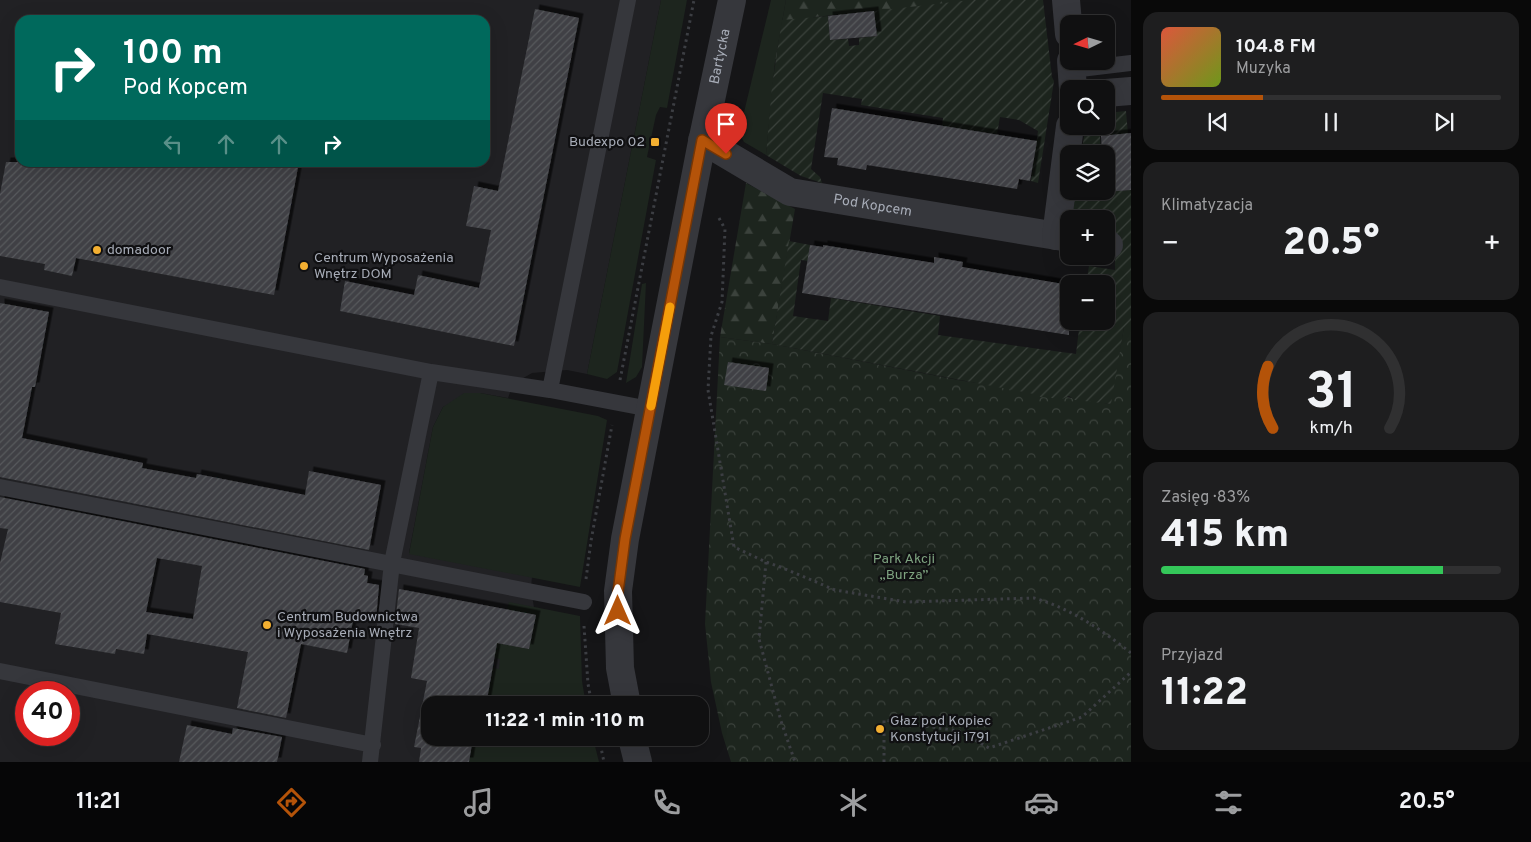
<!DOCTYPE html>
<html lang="pl">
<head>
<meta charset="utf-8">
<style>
	:root { --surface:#101011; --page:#1e1e1f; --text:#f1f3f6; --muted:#9c9d9f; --line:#303031; --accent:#b45309 }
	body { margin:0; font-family:Overpass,sans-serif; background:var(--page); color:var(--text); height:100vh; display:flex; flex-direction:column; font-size:19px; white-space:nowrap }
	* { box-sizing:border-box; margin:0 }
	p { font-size:16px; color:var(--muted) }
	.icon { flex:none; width:28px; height:28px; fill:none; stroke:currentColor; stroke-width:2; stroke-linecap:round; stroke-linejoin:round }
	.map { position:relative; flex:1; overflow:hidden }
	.drawer { display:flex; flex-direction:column; gap:12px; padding:12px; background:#090909; width:400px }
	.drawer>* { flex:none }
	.top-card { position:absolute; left:15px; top:15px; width:475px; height:152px; border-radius:15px; box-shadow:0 5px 20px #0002,0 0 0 1px var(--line); background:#00695c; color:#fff; overflow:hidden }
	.needle { width:32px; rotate:265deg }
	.tools { position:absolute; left:1060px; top:15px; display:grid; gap:10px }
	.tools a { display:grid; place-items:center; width:55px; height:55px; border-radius:10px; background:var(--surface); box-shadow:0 5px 20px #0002,0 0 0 1px var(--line); font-size:25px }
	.speed { position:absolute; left:15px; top:681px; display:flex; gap:10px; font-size:25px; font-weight:700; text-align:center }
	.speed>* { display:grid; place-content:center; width:65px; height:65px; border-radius:50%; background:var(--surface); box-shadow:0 5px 20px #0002,0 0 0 1px var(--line); line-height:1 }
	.speed .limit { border:8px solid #d22; background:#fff; color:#111 }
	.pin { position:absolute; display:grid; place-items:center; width:42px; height:42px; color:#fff; margin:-51px -21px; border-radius:50% 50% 50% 0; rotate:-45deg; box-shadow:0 0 5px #0007 }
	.pin .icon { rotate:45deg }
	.me { position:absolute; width:55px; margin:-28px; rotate:0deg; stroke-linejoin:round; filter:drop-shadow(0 0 4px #0008) }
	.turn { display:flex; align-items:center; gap:18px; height:105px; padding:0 25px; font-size:22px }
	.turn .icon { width:65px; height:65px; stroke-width:2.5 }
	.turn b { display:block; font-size:35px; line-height:42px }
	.lanes { display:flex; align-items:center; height:48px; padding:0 25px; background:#0003; justify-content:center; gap:25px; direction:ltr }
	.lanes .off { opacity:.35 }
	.big { font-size:38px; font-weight:800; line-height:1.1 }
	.drawer .card { flex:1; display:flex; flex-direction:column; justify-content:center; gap:8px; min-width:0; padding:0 18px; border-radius:15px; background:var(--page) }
	.drawer .dial { align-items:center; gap:0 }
	.dial svg { height:130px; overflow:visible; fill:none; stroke:var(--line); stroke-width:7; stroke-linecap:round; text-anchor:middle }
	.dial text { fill:var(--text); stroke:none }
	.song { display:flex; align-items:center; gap:15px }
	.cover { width:60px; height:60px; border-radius:8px; background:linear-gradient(135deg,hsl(10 70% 55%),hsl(80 70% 35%)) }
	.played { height:5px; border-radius:2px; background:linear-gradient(90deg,var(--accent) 30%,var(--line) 30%) }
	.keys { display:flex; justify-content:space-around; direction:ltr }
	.heat { display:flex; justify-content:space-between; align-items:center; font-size:28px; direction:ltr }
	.charge { height:8px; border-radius:4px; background:linear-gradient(90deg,#34c759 83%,var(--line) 0) }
	.trip { position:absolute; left:421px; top:696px; width:288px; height:50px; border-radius:15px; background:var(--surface); box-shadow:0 5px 20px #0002,0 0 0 1px var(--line); font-weight:800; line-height:50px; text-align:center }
	.tabs { display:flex; height:80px; justify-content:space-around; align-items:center; background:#060607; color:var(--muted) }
	.tabs .icon { width:35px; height:35px }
	.tabs .on { color:var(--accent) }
	.tabs b { font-size:22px; color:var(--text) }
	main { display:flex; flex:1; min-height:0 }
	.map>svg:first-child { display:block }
	.built { fill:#212124; fill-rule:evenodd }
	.grass { fill:#1d251e }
	.forest { fill:url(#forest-firs) }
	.park { fill:url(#park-crowns) }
	.garden { fill:url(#garden-furrows) }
	.building { fill:url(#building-hatch); fill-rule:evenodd; filter:url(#shadow) }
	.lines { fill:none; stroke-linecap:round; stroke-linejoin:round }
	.path { stroke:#3c3e43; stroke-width:3; stroke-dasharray:2.5 4; stroke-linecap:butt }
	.service { stroke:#36373c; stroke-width:16 }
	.minor { stroke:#36373c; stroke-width:28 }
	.tertiary { stroke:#36373c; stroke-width:28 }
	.route-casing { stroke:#753606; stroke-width:12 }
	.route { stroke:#b45309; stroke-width:9 }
	.slow { stroke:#f59e0b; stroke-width:9 }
	.poi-dot { fill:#f3af31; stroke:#101012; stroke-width:2 }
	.labels { text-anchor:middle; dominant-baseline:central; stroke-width:4.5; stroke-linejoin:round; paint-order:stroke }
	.street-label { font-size:14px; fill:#a7acb7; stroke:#101012 }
	.poi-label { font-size:14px; fill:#a7acb7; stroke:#101012; text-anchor:start }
	.park-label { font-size:14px; fill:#7da27f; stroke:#101012 }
</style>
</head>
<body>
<main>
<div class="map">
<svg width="1131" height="762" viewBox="0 0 1131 762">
	<defs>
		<pattern id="forest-firs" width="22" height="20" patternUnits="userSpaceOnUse" patternTransform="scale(1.25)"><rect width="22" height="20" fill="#1d251e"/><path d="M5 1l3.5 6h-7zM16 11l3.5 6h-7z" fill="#3b423c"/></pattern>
		<pattern id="park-crowns" width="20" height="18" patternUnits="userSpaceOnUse" patternTransform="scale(1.25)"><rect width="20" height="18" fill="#1d251e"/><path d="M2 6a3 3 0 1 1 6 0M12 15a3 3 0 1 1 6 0" fill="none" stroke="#3b423c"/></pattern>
		<pattern id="garden-furrows" width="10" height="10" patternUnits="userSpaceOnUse" patternTransform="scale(1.25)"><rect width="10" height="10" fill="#1d251e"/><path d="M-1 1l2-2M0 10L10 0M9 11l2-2" fill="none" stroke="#3b423c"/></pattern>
		<pattern id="building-hatch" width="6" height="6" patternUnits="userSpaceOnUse" patternTransform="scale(1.25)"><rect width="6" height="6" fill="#3f4044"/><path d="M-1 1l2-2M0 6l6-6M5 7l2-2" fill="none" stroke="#58595d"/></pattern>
		<filter id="shadow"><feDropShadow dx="4.5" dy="-4.5" stdDeviation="0" flood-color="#0009"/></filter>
	</defs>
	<rect width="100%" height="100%" fill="#151517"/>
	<path class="built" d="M 0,0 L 661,0 L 587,374 L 567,370 L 532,373 L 513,384 L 508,398 L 480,393 L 443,407 L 433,427 L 409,553 L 532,577 L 531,588 L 549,705 L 430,705 L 430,738 L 554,738 L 558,762 L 0,762 ZM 20,20 L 485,20 L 485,162 L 20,162 ZM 26,692 L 69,692 L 69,735 L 26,735 Z"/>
	<path class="grass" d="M 661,0 L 687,0 L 667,108 L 660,107 L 656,115 L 647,157 L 656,160 L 617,372 L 607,379 L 587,374 Z
		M 771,0 L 786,0 L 775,62 L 766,155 L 744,142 L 739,133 Z
		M 646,283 L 642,367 L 636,377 L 626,383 L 642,284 Z
		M 464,393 L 480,393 L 598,416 L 607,420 L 580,587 L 409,554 L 433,427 L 443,407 Z
		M 509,602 L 580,616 L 582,681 L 586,705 L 486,705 L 493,668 L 499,669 L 500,659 L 417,645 L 421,629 L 529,649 L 535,615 L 507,610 Z
		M 473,738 L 593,738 L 599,762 L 469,762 Z"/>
	<path class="forest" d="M 786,0 L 981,0 L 897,26 L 874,11 L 814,17 L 775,62 Z
		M 746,183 L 795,209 L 772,344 L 720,337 Z"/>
	<path class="park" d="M 1124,327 L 1131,327 L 1131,762 L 731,762 L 722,733 L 711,682 L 705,624 L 720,337 L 772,344 L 958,380 L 1110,404 Z"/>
	<path class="garden" d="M 971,0 L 1043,0 L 1052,77 L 1054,81 L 1038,183 L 1031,181 L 1038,131 L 1019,120 L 1000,117 L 997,134 L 942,126 L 943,118 L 861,105 L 862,99 L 823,93 L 811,169 L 820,177 L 822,183 L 801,176 L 766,155 L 772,86 L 782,20 L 828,16 L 830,40 L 848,39 L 849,46 L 859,45 L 859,38 L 877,36 L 874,11 Z
		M 1126,111 L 1128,134 L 1100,136 L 1101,154 L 1081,154 L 1086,126 L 1106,126 L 1106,113 Z
		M 1131,190 L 1131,327 L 1124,327 L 1111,404 L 1075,400 L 1069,396 L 1062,399 L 1040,397 L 1039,395 L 772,344 L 789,241 L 810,245 L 808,261 L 801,260 L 793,316 L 828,321 L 831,298 L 940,316 L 938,335 L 1076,354 L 1080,321 L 1106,321 L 1106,284 L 1086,284 L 1089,266 L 1115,270 L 1115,261 L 1119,235 L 1106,233 L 1106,219 L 1071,219 L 1076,191 L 1106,192 Z"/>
	<path class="building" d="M 535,9 L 579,18 L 514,346 L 340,311 L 345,281 L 414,295 L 418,275 L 479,288 L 491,230 L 466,226 L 474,186 L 498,191 Z
		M 874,11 L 877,36 L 830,40 L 828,16 Z
		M 832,108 L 1037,141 L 1030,181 L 1019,179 L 1017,189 L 867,165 L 866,170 L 837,165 L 838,158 L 824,157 Z
		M 1131,133 L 1131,190 L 1106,192 L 1106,154 L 1102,154 L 1101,136 Z
		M 6,162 L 299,162 L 274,295 L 76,258 L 72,276 L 44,270 L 45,264 L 0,256 L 0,194 Z
		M 810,245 L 823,247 L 823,245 L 934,263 L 934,257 L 963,262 L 962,267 L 1069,285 L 1069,335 L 802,293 Z
		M 0,303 L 49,312 L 35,387 L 32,387 L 22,438 L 143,463 L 142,468 L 196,478 L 197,474 L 305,495 L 309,471 L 381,485 L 369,550 L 0,477 Z
		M 728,362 L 769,368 L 766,391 L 724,385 Z
		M 0,497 L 365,569 L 364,575 L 368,576 L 367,583 L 379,585 L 376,620 L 354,615 L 347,653 L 301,644 L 286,718 L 237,708 L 248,652 L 147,634 L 144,654 L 116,649 L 115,654 L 55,644 L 61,613 L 0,602 L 0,563 L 8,529 L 0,528 ZM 157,558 L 202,566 L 193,619 L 146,612 Z
		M 399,589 L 536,615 L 529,649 L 497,643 L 486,705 L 430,705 L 430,738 L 473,738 L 469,762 L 419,762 L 421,748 L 414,747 L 427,681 L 411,678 L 419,628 L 395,624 Z
		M 187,725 L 232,734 L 233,728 L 282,737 L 277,762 L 179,762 Z"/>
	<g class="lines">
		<path class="path" d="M 719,218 L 725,229 L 722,302 L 711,336 L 708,390 L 734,547 L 766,562 L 783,568 L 835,590 L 906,602 L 1034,598 C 1070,608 1102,630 1131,653
			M 620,380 L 694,0
			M 766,562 L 759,639 L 781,721 L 795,762
			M 586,579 L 591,541 L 612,425
			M 584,626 L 588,684 L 592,705
			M 599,738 L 604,762
			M 884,762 L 884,720 L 959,731 L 989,748 L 1082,717 L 1131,672"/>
		<path class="service" d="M 1072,70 L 1131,63
			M 0,287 L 431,372 L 550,390 L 628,0
			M 550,390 L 650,409
			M 0,487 L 584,602
			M 0,671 L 373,745
			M 370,762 L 392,563 L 431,372"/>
		<g class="minor">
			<path d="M 1066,0 L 1069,34"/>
			<path d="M 1071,61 L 1073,89"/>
			<path d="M 1106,93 L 1131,91"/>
			<path id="s1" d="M 702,140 L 790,192 L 1069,238"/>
			<path d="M 1056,236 L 1070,126"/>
			<path d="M 1106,245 L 1109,245"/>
		</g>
		<g class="tertiary">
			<path id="s2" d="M 627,705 L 620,668 L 618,591 L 625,539 L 701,147 L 732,0"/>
			<path d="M 632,738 L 638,762"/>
		</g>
	</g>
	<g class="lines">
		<defs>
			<path id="route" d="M 618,611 L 618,592 L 625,539 L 702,140 L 726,154"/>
		</defs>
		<use href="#route" class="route-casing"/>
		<use href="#route" class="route"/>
		<path class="slow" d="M 651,406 L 670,307"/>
	</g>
	<g class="poi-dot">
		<rect x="650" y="137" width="10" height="10" rx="2.5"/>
		<circle cx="97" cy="250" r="5"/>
		<circle cx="304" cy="266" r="5"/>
		<circle cx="267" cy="625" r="5"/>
		<circle cx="880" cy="729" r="5"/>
	</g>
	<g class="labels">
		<g class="street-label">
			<text stroke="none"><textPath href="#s2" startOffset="659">Bartycka</textPath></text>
			<text stroke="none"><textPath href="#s1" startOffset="186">Pod Kopcem</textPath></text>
		</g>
		<g class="poi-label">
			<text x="645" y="142" text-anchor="end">Budexpo 02</text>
			<text x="107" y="250">domadoor</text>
			<text x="314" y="258">Centrum Wyposażenia<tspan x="314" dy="16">Wnętrz DOM</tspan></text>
			<text x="277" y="617">Centrum Budownictwa<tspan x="277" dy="16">i Wyposażenia Wnętrz</tspan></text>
			<text x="890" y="721">Głaz pod Kopiec<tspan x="890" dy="16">Konstytucji 1791</tspan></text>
		</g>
		<g class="park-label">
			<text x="904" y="559">Park Akcji<tspan x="904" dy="16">„Burza”</tspan></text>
		</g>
	</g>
</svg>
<div class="tools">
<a><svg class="needle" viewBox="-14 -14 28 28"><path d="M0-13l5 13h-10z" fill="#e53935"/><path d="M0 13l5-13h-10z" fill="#9c9d9f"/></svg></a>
<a><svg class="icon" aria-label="search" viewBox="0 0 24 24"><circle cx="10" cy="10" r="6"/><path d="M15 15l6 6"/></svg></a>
<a><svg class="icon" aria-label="layers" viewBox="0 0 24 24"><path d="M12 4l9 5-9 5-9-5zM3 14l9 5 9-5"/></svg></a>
<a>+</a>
<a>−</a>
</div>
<div class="speed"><div class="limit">40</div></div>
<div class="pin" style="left:726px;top:154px;background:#d93025"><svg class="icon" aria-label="arrive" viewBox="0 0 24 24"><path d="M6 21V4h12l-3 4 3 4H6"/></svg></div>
<svg class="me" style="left:618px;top:611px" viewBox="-20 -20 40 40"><path d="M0-17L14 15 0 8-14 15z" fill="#b45309" stroke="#fff" stroke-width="4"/></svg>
<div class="trip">11:22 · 1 min · 110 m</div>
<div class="top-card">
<div class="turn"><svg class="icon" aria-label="right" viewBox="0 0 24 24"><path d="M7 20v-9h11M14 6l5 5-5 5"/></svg><div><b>100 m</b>Pod Kopcem</div></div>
<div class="lanes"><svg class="icon off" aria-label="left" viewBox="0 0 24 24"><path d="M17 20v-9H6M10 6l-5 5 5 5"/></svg><svg class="icon off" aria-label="ahead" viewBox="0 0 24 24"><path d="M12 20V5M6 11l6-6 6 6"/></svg><svg class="icon off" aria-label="ahead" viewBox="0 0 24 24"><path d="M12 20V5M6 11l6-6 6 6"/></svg><svg class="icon" aria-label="right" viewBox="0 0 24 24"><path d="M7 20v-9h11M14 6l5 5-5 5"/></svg></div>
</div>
</div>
<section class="drawer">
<div class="card">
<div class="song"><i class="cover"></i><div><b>104.8 FM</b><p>Muzyka</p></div></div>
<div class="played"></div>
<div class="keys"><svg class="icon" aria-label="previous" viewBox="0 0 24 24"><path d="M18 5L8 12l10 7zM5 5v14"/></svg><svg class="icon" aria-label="pause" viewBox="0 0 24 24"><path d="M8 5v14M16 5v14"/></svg><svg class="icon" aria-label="next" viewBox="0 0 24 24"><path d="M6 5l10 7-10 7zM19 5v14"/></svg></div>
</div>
<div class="card"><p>Klimatyzacja</p>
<div class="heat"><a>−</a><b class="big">20.5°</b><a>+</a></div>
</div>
<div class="card dial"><svg viewBox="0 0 100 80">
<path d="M14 69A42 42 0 1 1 86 69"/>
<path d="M14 69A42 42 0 0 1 11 31" stroke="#b45309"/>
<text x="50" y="56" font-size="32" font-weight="700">31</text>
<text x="50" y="72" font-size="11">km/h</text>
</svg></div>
<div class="card"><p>Zasięg · 83%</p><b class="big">415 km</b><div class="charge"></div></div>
<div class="card"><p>Przyjazd</p><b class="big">11:22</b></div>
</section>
</main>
<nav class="tabs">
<b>11:21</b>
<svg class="icon on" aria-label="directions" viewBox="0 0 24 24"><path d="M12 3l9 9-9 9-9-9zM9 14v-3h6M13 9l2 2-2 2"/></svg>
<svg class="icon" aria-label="music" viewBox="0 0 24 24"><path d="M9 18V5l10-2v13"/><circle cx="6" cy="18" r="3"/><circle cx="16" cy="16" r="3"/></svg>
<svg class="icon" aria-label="phone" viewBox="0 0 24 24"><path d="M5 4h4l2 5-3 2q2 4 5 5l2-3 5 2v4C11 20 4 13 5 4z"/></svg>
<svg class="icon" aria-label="climate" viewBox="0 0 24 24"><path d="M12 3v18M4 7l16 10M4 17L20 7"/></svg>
<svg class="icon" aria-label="car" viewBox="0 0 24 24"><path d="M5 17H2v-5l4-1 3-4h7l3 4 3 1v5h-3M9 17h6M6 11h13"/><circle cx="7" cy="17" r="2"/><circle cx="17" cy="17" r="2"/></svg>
<svg class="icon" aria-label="filters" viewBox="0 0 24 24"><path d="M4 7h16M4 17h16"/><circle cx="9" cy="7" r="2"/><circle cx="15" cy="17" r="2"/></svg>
<b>20.5°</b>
</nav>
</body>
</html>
